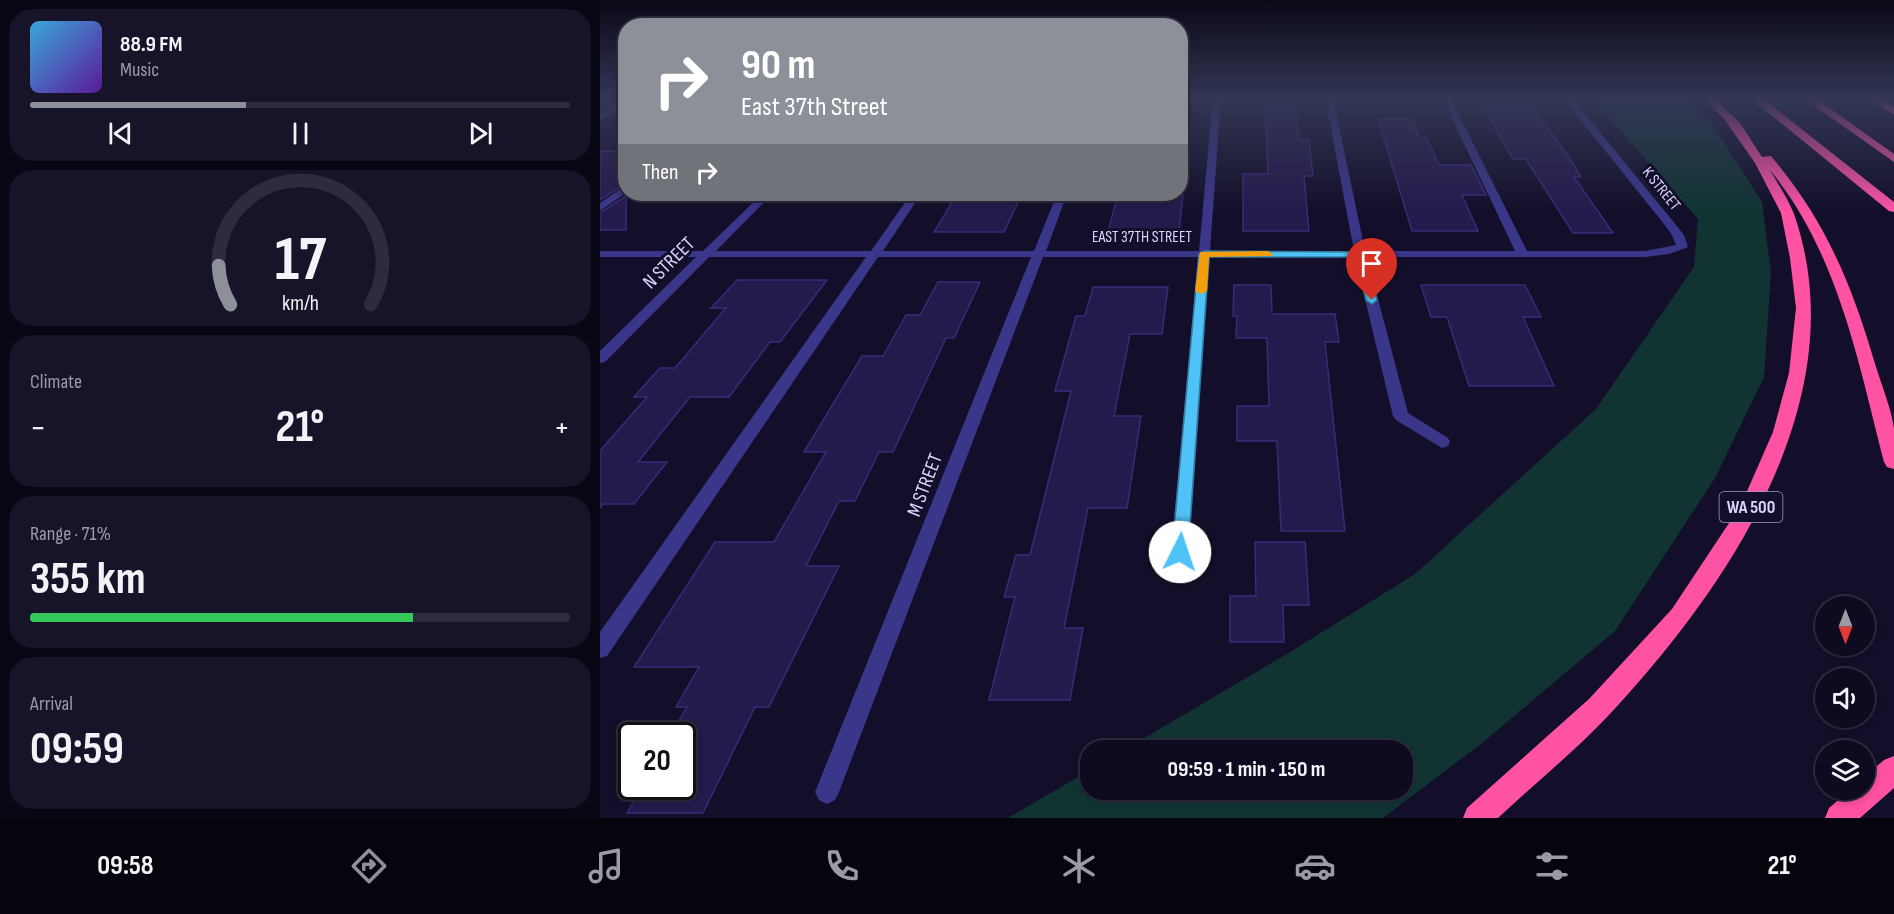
<!DOCTYPE html>
<html lang="en">
<head>
<meta charset="utf-8">
<style>
	:root { --surface:#0e0b20; --page:#171429; --text:#f1f3f6; --muted:#9b9ba5; --line:#2e2b3e; --accent:#8c9099 }
	body { margin:0; font-family:"Sofia Sans Condensed",sans-serif; background:var(--page); color:var(--text); height:100vh; display:flex; flex-direction:column; font-size:22px; white-space:nowrap }
	* { box-sizing:border-box; margin:0 }
	p { font-size:20px; color:var(--muted) }
	.icon { flex:none; width:33px; height:33px; fill:none; stroke:currentColor; stroke-width:2; stroke-linecap:round; stroke-linejoin:round }
	.map { position:relative; flex:1; overflow:hidden }
	.side { display:flex; flex-direction:column; gap:9px; padding:9px; background:#080612; width:600px }
	.side>* { flex:none }
	.guide { position:absolute; left:18px; top:18px; width:570px; height:183px; border-radius:24px; box-shadow:0 3px 9px #0003,0 0 0 2px var(--line); background:#8c9099; color:#fff; overflow:hidden }
	.needle { width:39px; rotate:180deg }
	.buttons { position:absolute; left:1215px; top:596px; display:grid; gap:12px }
	.buttons a { display:grid; place-items:center; width:60px; height:60px; border-radius:50%; background:var(--surface); box-shadow:0 3px 9px #0003,0 0 0 2px var(--line); font-size:30px }
	.speed { position:absolute; left:18px; top:722px; display:flex; gap:12px; font-size:30px; font-weight:700; text-align:center }
	.speed>* { display:grid; place-content:center; width:78px; height:78px; border-radius:50%; background:var(--surface); box-shadow:0 3px 9px #0003,0 0 0 2px var(--line); line-height:1 }
	.speed .limit { border:3px solid #111; border-radius:9px; background:#fff; color:#111 }
	.pin { position:absolute; display:grid; place-items:center; width:51px; height:51px; color:#fff; margin:-62px -26px; border-radius:50% 50% 50% 0; rotate:-45deg; box-shadow:0 0 6px #0007 }
	.pin .icon { rotate:45deg }
	.me { position:absolute; width:66px; margin:-33px; rotate:4deg; stroke-linejoin:round; filter:drop-shadow(0 0 4px #0008) }
	.turn { display:flex; align-items:center; gap:21px; height:126px; padding:0 24px; font-size:27px }
	.turn .icon { width:78px; height:78px; stroke-width:2.5 }
	.turn b { display:block; font-size:42px; line-height:51px }
	.then { display:flex; align-items:center; height:57px; padding:0 24px; background:#0003; gap:12px; font-size:22px }
	.big { font-size:45px; font-weight:700; line-height:1.1 }
	.side .widget { flex:1; display:flex; flex-direction:column; justify-content:center; gap:9px; min-width:0; padding:0 21px; border-radius:24px; background:var(--page) }
	.side .dial { align-items:center; gap:0 }
	.dial svg { height:156px; overflow:visible; fill:none; stroke:var(--line); stroke-width:7; stroke-linecap:round; text-anchor:middle }
	.dial text { fill:var(--text); stroke:none }
	.song { display:flex; align-items:center; gap:18px }
	.cover { width:72px; height:72px; border-radius:9px; background:linear-gradient(135deg,hsl(200 70% 55%),hsl(270 70% 35%)) }
	.played { height:6px; border-radius:3px; background:linear-gradient(90deg,var(--accent) 40%,var(--line) 40%) }
	.keys { display:flex; justify-content:space-around; direction:ltr }
	.heat { display:flex; justify-content:space-between; align-items:center; font-size:33px; direction:ltr }
	.charge { height:9px; border-radius:4px; background:linear-gradient(90deg,#34c759 71%,var(--line) 0) }
	.trip { position:absolute; left:480px; top:740px; width:333px; height:60px; border-radius:24px; background:var(--surface); box-shadow:0 3px 9px #0003,0 0 0 2px var(--line); font-weight:700; line-height:60px; text-align:center }
	.tab-bar { display:flex; height:96px; justify-content:space-around; align-items:center; background:#06040d; color:var(--muted) }
	.tab-bar .icon { width:42px; height:42px }
	.tab-bar .current { color:var(--accent) }
	.tab-bar b { font-size:27px; color:var(--text) }
	main { display:flex; flex:1; min-height:0 }
	.map>svg:first-child { display:block }
	.green { fill:#113433 }
	.building { fill:#241a4c; stroke:#3a2a79; stroke-width:1.5 }
	.lines { fill:none; stroke-linecap:round; stroke-linejoin:round }
	.minor { fill:#3a378b; fill-rule:evenodd }
	.highway { fill:#ff52a5; fill-rule:evenodd }
	.route { fill:#4fc3f7; stroke:#337fa1; stroke-width:1.5 }
	.slow { fill:#f59e0b }
	.labels { text-anchor:middle; dominant-baseline:central; stroke-width:6; stroke-linejoin:round; paint-order:stroke }
	.far-street-label { font-size:16px; fill:#dcd7ff; stroke:#130f2a }
	.shield { fill:#130f2a; stroke:#a09bbf; stroke-width:1.5 }
	.shield-label { font-size:18px; font-weight:bold; fill:#dcd7ff }
	.street-label { font-size:20px; fill:#dcd7ff; stroke:#130f2a }
</style>
</head>
<body>
<main>
<section class="side">
<div class="widget">
<div class="song"><i class="cover"></i><div><b>88.9 FM</b><p>Music</p></div></div>
<div class="played"></div>
<div class="keys"><svg class="icon" aria-label="previous" viewBox="0 0 24 24"><path d="M18 5L8 12l10 7zM5 5v14"/></svg><svg class="icon" aria-label="pause" viewBox="0 0 24 24"><path d="M8 5v14M16 5v14"/></svg><svg class="icon" aria-label="next" viewBox="0 0 24 24"><path d="M6 5l10 7-10 7zM19 5v14"/></svg></div>
</div>
<div class="widget dial"><svg viewBox="0 0 100 80">
<path d="M14 69A42 42 0 1 1 86 69"/>
<path d="M14 69A42 42 0 0 1 8 49" stroke="#8c9099"/>
<text x="50" y="56" font-size="32" font-weight="700">17</text>
<text x="50" y="72" font-size="11">km/h</text>
</svg></div>
<div class="widget"><p>Climate</p>
<div class="heat"><a>−</a><b class="big">21°</b><a>+</a></div>
</div>
<div class="widget"><p>Range · 71%</p><b class="big">355 km</b><div class="charge"></div></div>
<div class="widget"><p>Arrival</p><b class="big">09:59</b></div>
</section>
<div class="map">
<svg width="1294" height="818" viewBox="0 0 1294 818">
	<rect width="100%" height="100%" fill="#130f2a"/>
	<path class="green" d="M 991,97 L 1085,97 L 1111,122 L 1162,202 L 1171,272 L 1164,377 L 1115,478 L 1015,631 L 882,743 L 783,818 L 408,818 L 490,770 L 490,789 L 802,789 L 802,750 L 524,750 L 687,654 L 815,574 L 996,409 L 1094,267 L 1098,219 Z"/>
	<path class="building" d="M 665,97 L 694,97 L 699,140 L 709,140 L 713,176 L 704,176 L 709,231 L 643,231 L 643,174 L 668,174 Z
		M 877,97 L 925,97 L 970,159 L 981,177 L 974,177 L 1013,233 L 973,233 L 926,159 L 913,159 Z
		M 778,119 L 812,119 L 820,138 L 827,138 L 839,165 L 871,165 L 886,195 L 862,195 L 878,231 L 812,231 Z
		M 0,151 L 26,151 L 26,183 L 0,200 Z
		M 357,194 L 422,194 L 404,232 L 334,232 Z
		M 518,194 L 583,194 L 579,232 L 508,232 Z
		M 26,196 L 26,230 L 0,230 L 0,213 Z
		M 137,280 L 227,280 L 180,342 L 170,342 L 129,397 L 90,397 L 38,462 L 67,462 L 34,504 L 3,504 L 0,508 L 0,451 L 47,397 L 34,397 L 60,368 L 75,368 L 126,308 L 111,308 Z
		M 338,282 L 380,282 L 354,338 L 346,338 L 293,452 L 279,452 L 255,501 L 239,501 L 206,566 L 239,566 L 169,707 L 155,707 L 103,813 L 27,813 L 42,786 L 82,786 L 82,735 L 71,735 L 87,707 L 76,707 L 99,667 L 34,667 L 115,542 L 174,542 L 226,452 L 204,452 L 262,356 L 283,356 L 306,315 L 320,315 Z
		M 634,285 L 671,285 L 672,314 L 735,314 L 739,342 L 725,342 L 745,531 L 681,531 L 677,441 L 637,441 L 637,406 L 669,406 L 667,338 L 636,338 L 637,316 L 633,316 Z
		M 821,285 L 925,285 L 941,317 L 923,317 L 954,386 L 869,386 L 847,317 L 831,317 Z
		M 493,287 L 568,287 L 562,334 L 530,334 L 514,416 L 541,416 L 527,508 L 488,508 L 464,628 L 483,628 L 470,700 L 389,700 L 415,597 L 404,597 L 416,555 L 430,555 L 471,391 L 455,391 L 476,316 L 485,316 Z
		M 655,542 L 705,542 L 709,605 L 683,605 L 684,642 L 630,642 L 630,596 L 656,596 Z"/>
	<g class="lines">
		<path class="minor" d="M 613,97 L 621,97 L 610,251 L 754,251 L 725,97 L 733,97 L 765,251 L 915,251 L 842,97 L 850,97 L 927,251 L 1045,251 L 1076,245 L 1072,235 L 1064,224 L 962,97 L 971,97 L 1072,220 L 1084,235 L 1088,247 L 1069,254 L 1045,257 L 767,257 L 808,413 L 848,438 L 850,442 L 848,446 L 842,448 L 796,420 L 793,416 L 755,257 L 610,257 L 589,552 L 586,557 L 580,560 L 574,557 L 571,552 L 598,257 L 443,257 L 239,792 L 235,800 L 227,804 L 219,800 L 215,792 L 431,257 L 278,257 L 7,656 L 0,658 L 0,632 L 266,257 L 109,257 L 5,362 L 0,363 L 0,351 L 96,257 L 0,257 L 0,251 L 103,251 L 162,194 L 172,194 L 116,251 L 271,251 L 311,194 L 321,194 L 283,251 L 434,251 L 457,194 L 467,194 L 446,251 L 599,251 Z
			M 26,99 L 26,105 L 0,120 L 0,113 Z
			M 26,185 L 26,193 L 0,211 L 0,203 Z"/>
		<path class="highway" d="M 1102,97 L 1113,97 L 1140,123 L 1162,157 L 1171,156 C 1226,221 1252,285 1276,367 C 1282,386 1291,408 1294,428 C 1294,441 1294,456 1294,469 L 1287,467 L 1284,462 C 1258,361 1238,253 1170,170 C 1178,184 1188,199 1194,214 C 1258,397 1128,588 1008,716 C 974,752 934,784 898,818 L 863,818 L 867,808 L 989,699 L 1072,609 L 1141,505 L 1173,432 L 1189,373 L 1196,308 L 1190,258 L 1181,213 L 1155,163 L 1125,120 Z
			M 1149,97 L 1161,97 L 1294,202 L 1294,212 L 1289,211 Z
			M 1202,97 L 1214,97 L 1294,154 L 1294,162 Z
			M 1266,97 L 1278,97 L 1294,107 L 1294,115 Z
			M 1294,756 L 1294,788 L 1260,818 L 1225,818 L 1229,808 L 1251,789 L 1264,789 L 1264,777 L 1284,760 Z"/>
	</g>
	<linearGradient id="sky" x2="0" y2="1"><stop stop-color="#0a0817"/><stop offset="0.46" stop-color="#333755"/><stop offset="1" stop-color="#333755" stop-opacity="0"/></linearGradient>
	<rect width="1294" height="212" fill="url(#sky)"/>
	<path class="route" d="M 604,251 L 764,252 L 777,300 L 772,304 L 766,300 L 755,257 L 609,257 L 588,552 L 586,557 L 580,559 L 574,557 L 572,552 L 599,254 Z"/>
	<path class="slow" d="M 668,251 L 673,254 L 671,256 L 609,257 L 607,291 L 601,294 L 595,291 L 600,252 Z"/>
	<g class="labels">
		<g class="far-street-label">
			<text transform="translate(1061 189) rotate(51)">K STREET</text>
			<text x="542" y="237">EAST 37TH STREET</text>
		</g>
		<rect class="shield" x="1119.5" y="492" width="63" height="30" rx="4.5"/>
		<g class="shield-label">
			<text x="1151" y="507">WA 500</text>
		</g>
		<g class="street-label">
			<text transform="translate(69 263) rotate(-45)">N STREET</text>
			<text transform="translate(325 485) rotate(-69)">M STREET</text>
		</g>
	</g>
</svg>
<div class="buttons">
<a><svg class="needle" viewBox="-14 -14 28 28"><path d="M0-13l5 13h-10z" fill="#e53935"/><path d="M0 13l5-13h-10z" fill="#9b9ba5"/></svg></a>
<a><svg class="icon" aria-label="sound" viewBox="0 0 24 24"><path d="M4 9h4l5-4v14l-5-4H4zM17 9q2 3 0 6"/></svg></a>
<a><svg class="icon" aria-label="layers" viewBox="0 0 24 24"><path d="M12 4l9 5-9 5-9-5zM3 14l9 5 9-5"/></svg></a>
</div>
<div class="speed"><div class="limit">20</div></div>
<div class="pin" style="left:772px;top:300px;background:#d93025"><svg class="icon" aria-label="arrive" viewBox="0 0 24 24"><path d="M6 21V4h12l-3 4 3 4H6"/></svg></div>
<svg class="me" style="left:580px;top:552px" viewBox="-20 -20 40 40"><circle r="19" fill="#fff"/><path d="M0-13L10 11 0 6-10 11z" fill="#4fc3f7"/></svg>
<div class="trip">09:59 · 1 min · 150 m</div>
<div class="guide">
<div class="turn"><svg class="icon" aria-label="right" viewBox="0 0 24 24"><path d="M7 20v-9h11M14 6l5 5-5 5"/></svg><div><b>90 m</b>East 37th Street</div></div>
<div class="then">Then<svg class="icon" aria-label="right" viewBox="0 0 24 24"><path d="M7 20v-9h11M14 6l5 5-5 5"/></svg></div>
</div>
</div>
</main>
<nav class="tab-bar">
<b>09:58</b>
<svg class="icon current" aria-label="directions" viewBox="0 0 24 24"><path d="M12 3l9 9-9 9-9-9zM9 14v-3h6M13 9l2 2-2 2"/></svg>
<svg class="icon" aria-label="music" viewBox="0 0 24 24"><path d="M9 18V5l10-2v13"/><circle cx="6" cy="18" r="3"/><circle cx="16" cy="16" r="3"/></svg>
<svg class="icon" aria-label="phone" viewBox="0 0 24 24"><path d="M5 4h4l2 5-3 2q2 4 5 5l2-3 5 2v4C11 20 4 13 5 4z"/></svg>
<svg class="icon" aria-label="climate" viewBox="0 0 24 24"><path d="M12 3v18M4 7l16 10M4 17L20 7"/></svg>
<svg class="icon" aria-label="car" viewBox="0 0 24 24"><path d="M5 17H2v-5l4-1 3-4h7l3 4 3 1v5h-3M9 17h6M6 11h13"/><circle cx="7" cy="17" r="2"/><circle cx="17" cy="17" r="2"/></svg>
<svg class="icon" aria-label="filters" viewBox="0 0 24 24"><path d="M4 7h16M4 17h16"/><circle cx="9" cy="7" r="2"/><circle cx="15" cy="17" r="2"/></svg>
<b>21°</b>
</nav>
</body>
</html>
